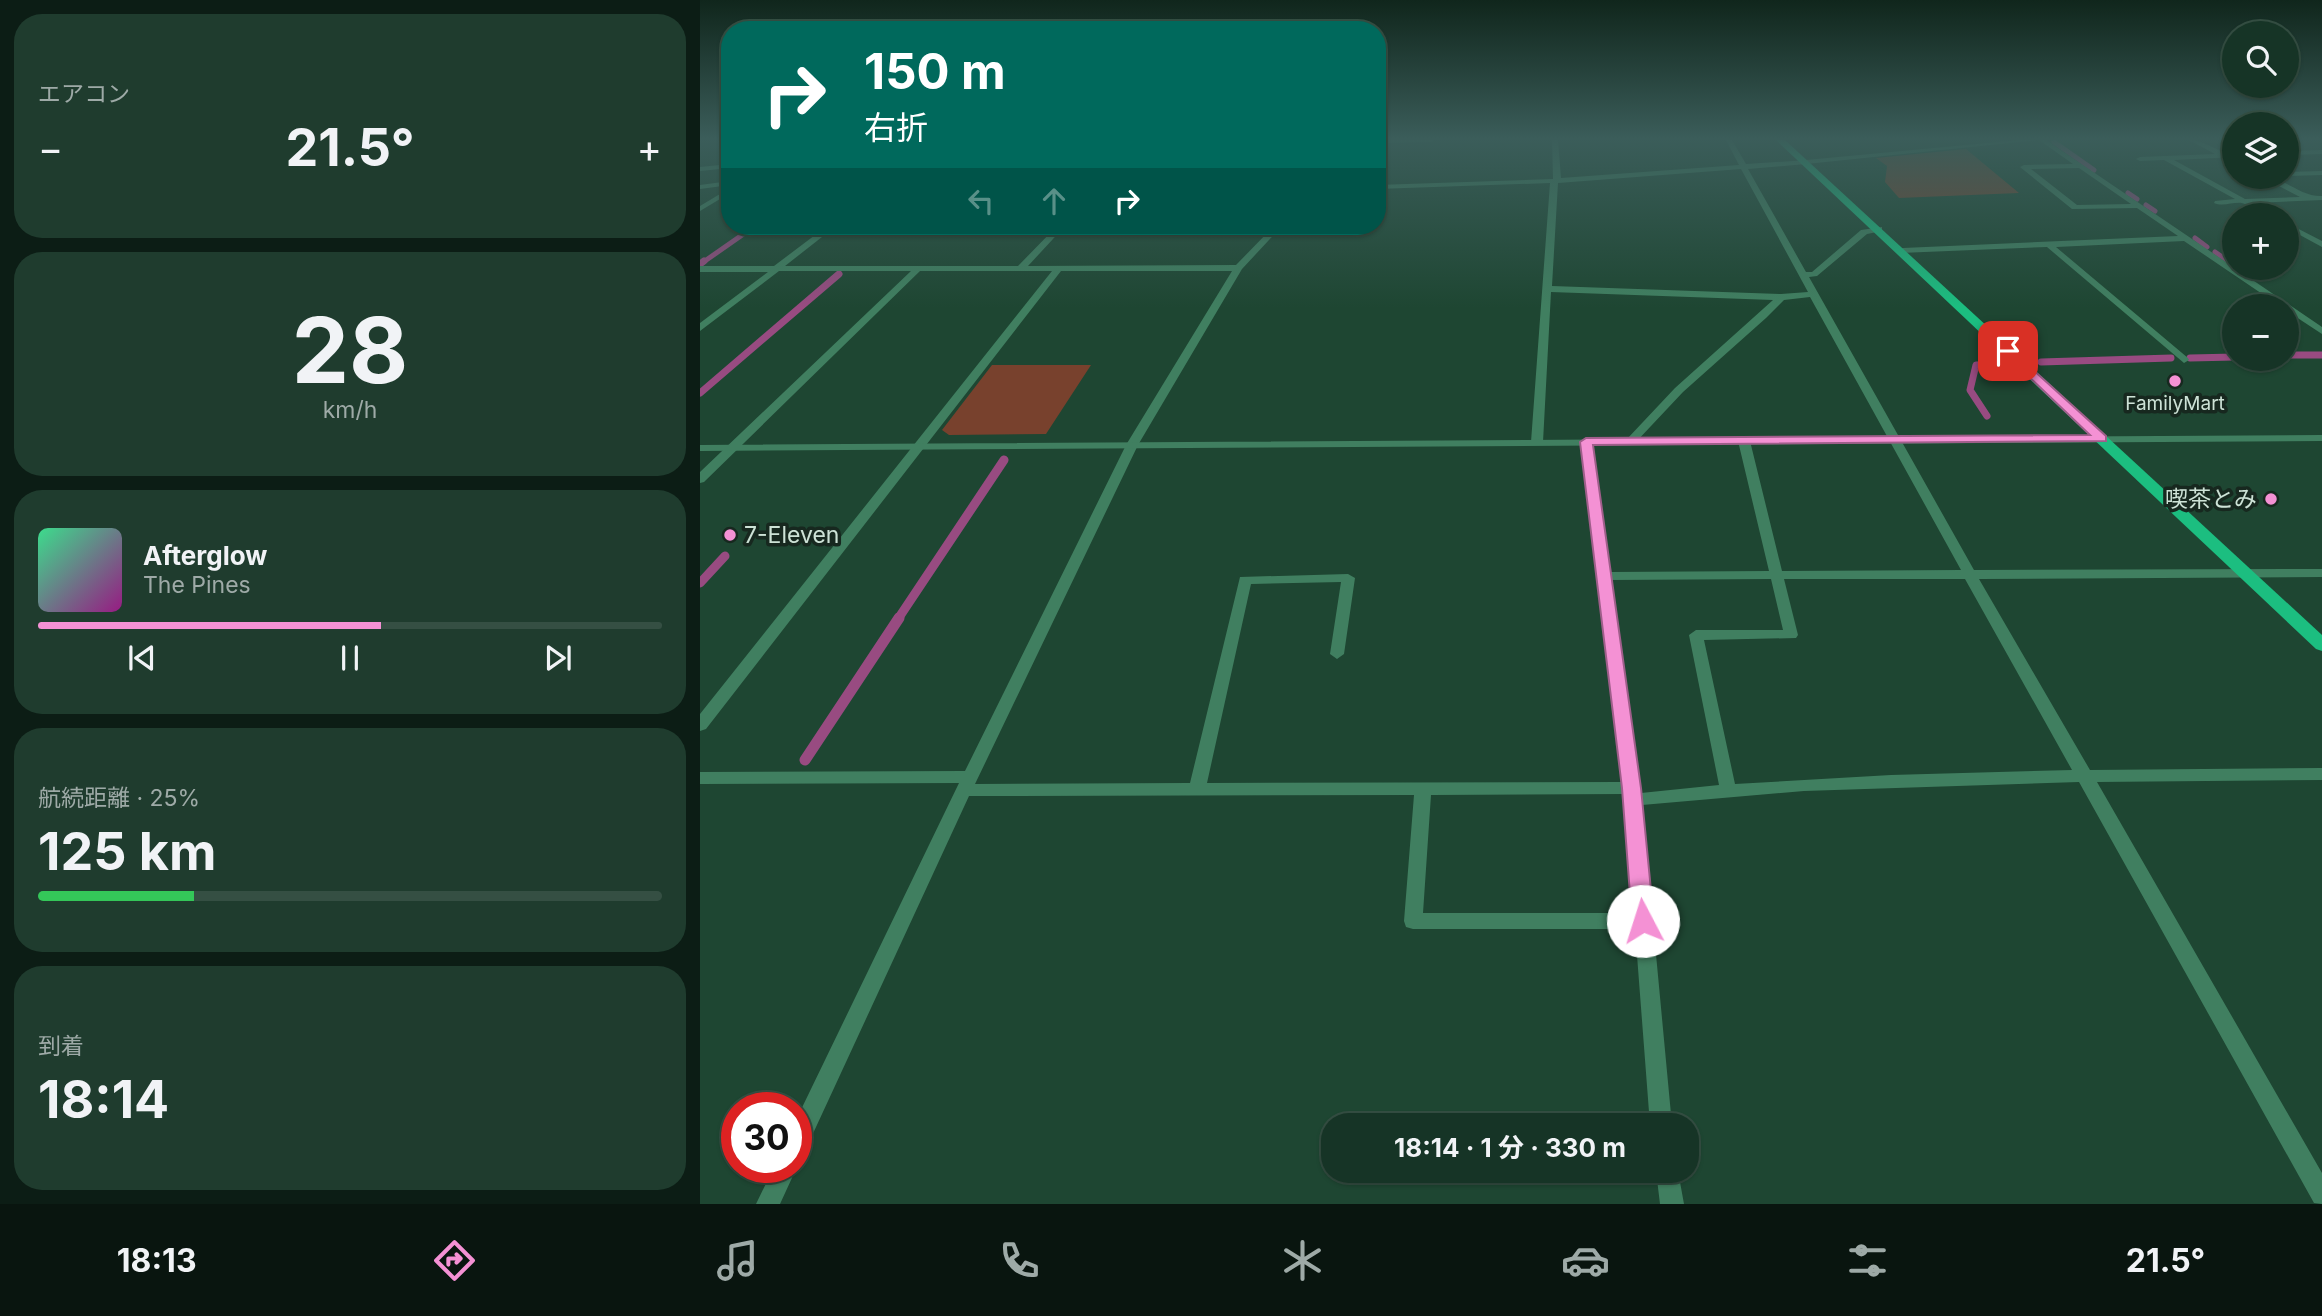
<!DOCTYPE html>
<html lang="ja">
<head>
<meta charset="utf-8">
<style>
	:root { --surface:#163426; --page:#1f3c2e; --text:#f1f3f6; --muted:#9eaaa7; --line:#354f43; --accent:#f491d4 }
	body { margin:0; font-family:Inter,"Noto Sans JP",sans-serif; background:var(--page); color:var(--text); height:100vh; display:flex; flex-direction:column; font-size:26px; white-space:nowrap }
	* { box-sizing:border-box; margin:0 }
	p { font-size:23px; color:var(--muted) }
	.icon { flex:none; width:38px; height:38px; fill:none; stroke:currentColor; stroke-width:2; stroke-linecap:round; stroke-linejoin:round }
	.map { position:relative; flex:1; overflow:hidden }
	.details { display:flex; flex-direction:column; gap:14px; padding:14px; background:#0c1d15; width:700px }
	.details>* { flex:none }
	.hud { position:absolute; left:21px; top:21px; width:665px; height:214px; border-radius:28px; box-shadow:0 2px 5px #0004,0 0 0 2px var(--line); background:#00695c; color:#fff; overflow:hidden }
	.controls { position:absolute; left:1522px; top:21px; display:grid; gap:14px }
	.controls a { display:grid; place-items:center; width:77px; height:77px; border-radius:50%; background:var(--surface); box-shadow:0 2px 5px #0004,0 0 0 2px var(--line); font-size:35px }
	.speed { position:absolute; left:21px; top:1092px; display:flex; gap:14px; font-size:35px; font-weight:700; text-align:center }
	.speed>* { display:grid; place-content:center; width:91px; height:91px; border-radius:50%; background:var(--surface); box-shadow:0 2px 5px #0004,0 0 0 2px var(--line); line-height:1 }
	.speed .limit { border:10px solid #d22; background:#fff; color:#111 }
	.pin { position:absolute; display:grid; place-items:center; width:60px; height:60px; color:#fff; margin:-30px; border-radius:14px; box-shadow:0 4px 10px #0006 }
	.me { position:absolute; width:77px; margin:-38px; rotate:355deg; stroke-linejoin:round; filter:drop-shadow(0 0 5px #0008) }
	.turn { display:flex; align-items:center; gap:24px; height:147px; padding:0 28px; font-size:32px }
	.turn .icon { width:91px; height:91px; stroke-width:2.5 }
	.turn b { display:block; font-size:49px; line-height:60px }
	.lanes { display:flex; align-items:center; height:66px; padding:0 28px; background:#0003; justify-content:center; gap:35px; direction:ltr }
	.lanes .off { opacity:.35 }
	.big { font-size:52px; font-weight:700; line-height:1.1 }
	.details .widget { flex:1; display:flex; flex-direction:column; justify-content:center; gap:10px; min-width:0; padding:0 24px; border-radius:28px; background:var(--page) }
	.details .dial { align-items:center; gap:0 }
	.dial b { font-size:91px; line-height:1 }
	.song { display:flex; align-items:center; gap:21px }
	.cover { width:84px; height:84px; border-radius:10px; background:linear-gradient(135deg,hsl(150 70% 55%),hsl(310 70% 35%)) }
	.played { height:7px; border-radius:4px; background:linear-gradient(90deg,var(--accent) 55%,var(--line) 55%) }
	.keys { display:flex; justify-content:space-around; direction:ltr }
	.heat { display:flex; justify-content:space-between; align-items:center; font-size:38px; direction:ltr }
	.charge { height:10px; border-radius:5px; background:linear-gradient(90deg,#34c759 25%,var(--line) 0) }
	.trip { position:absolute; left:621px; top:1113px; width:378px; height:70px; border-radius:28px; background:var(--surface); box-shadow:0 2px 5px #0004,0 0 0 2px var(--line); font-weight:700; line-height:70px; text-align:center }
	.tabs { display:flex; height:112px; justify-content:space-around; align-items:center; background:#09150f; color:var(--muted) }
	.tabs .icon { width:49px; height:49px }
	.tabs .selected { color:var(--accent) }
	.tabs b { font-size:32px; color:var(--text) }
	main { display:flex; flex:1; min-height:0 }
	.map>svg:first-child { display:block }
	.green { fill:#78412d }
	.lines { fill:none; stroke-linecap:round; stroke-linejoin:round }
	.stream-far3 { stroke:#984b81; stroke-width:5 }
	.stream-far2 { stroke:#984b81; stroke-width:7 }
	.stream-far1 { stroke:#984b81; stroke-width:9 }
	.stream { stroke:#984b81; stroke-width:11 }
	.minor { fill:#407f60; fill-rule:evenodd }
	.tertiary { fill:#407f60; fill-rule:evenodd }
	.primary { fill:#1cbe80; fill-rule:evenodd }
	.route { fill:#f491d4; stroke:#9f5e8a; stroke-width:2 }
	.poi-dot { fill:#f491d4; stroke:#17281f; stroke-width:2.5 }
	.labels { text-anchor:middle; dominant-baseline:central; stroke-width:7; stroke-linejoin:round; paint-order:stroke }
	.far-poi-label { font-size:19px; fill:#cde2d6; stroke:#17281f }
	.poi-label { font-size:23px; fill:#cde2d6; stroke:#17281f; text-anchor:end }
</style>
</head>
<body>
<main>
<section class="details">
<div class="widget"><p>エアコン</p>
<div class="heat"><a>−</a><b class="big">21.5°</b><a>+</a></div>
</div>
<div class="widget dial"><b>28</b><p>km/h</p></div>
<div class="widget">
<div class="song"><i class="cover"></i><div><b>Afterglow</b><p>The Pines</p></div></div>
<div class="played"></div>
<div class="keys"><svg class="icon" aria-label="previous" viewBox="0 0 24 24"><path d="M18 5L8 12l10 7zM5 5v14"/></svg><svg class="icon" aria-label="pause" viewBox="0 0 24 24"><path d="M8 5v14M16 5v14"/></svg><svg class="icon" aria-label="next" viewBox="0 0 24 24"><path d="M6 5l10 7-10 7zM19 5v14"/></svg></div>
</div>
<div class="widget"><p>航続距離 · 25%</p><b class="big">125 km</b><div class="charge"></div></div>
<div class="widget"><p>到着</p><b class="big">18:14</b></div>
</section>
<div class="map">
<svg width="1622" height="1204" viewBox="0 0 1622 1204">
	<rect width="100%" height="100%" fill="#1e4632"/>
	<path class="green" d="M 1266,149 L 1319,193 L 1199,198 L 1185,182 L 1187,166 L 1176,158 Z
		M 292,365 L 391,365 L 346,434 L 249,435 L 242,430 Z"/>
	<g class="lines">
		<path class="stream-far3" d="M 1354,142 L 1394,170
			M 1428,193 L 1437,199
			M 1446,205 L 1455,211
			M 1495,238 L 1507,247
			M 1515,252 L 1528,261
			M 2,263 L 55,226"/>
		<path class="stream-far2" d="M 0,264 L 4,261
			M 1587,355 L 1622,355
			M 1490,358 L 1535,357
			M 1341,362 L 1471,358
			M 0,393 L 139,274
			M 1287,416 L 1270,390 L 1276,365 L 1299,364"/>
		<path class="stream-far1" d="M 0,583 L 25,556
			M 198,619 L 304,460"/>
		<path class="stream" d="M 105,760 L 199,618"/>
		<path class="minor" d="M 677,140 L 734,140 L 731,142 L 677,143 Z
			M 852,140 L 858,140 L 861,178 L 1039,165 L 1026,140 L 1032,140 L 1046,164 L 1109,160 L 1106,164 L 1048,169 L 1106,272 L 1112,272 L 1161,230 L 1182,227 L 1182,231 L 1167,234 L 1117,276 L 1109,277 L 1274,570 L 1622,569 L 1622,577 L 1279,579 L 1390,770 L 1622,768 L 1622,780 L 1397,782 L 1622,1173 L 1622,1204 L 1614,1203 L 1379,782 L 1104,791 L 942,805 L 972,1125 L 950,1125 L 935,929 L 713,929 L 706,927 L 704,921 L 714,795 L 269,796 L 104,1153 L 96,1156 L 96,1120 L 259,783 L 0,784 L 0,772 L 265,771 L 426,445 L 532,271 L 361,271 L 6,729 L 0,731 L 0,714 L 352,271 L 220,271 L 4,482 L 0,483 L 0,472 L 211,271 L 79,271 L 0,331 L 0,323 L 68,272 L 0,272 L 0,266 L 74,266 L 127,226 L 136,226 L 85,266 L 318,266 L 357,226 L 365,226 L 328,266 L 536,265 L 574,226 L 582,226 L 542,269 L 438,445 L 275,784 L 490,783 L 540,577 L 648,574 L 655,578 L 644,654 L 637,659 L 630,654 L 641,582 L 551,584 L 507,783 L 922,782 L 880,442 L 882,440 L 886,439 L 892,442 L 910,572 L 1069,571 L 1038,441 L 1044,438 L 1050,441 L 1082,571 L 1261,570 L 1110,297 L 1084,300 L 1066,318 L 983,392 L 935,443 L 931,444 L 925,441 L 927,439 L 975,388 L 1073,300 L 851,292 L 843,442 L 837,445 L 833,444 L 831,442 L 850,183 L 677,189 L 677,185 L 853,179 ZM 1041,169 L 1108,292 L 1081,294 L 852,286 L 858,183 ZM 1071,579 L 1083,630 L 996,630 L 989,635 L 1019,785 L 941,793 L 911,580 ZM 1084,579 L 1265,579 L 1372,770 L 1191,775 L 1035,784 L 1004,640 L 1096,638 L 1098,635 ZM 924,794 L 933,913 L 723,913 L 731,795 Z
			M 1339,140 L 1346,140 L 1622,327 L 1622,334 L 1587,311 L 1587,306 L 1580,306 L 1484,241 L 1356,247 L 1488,358 L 1489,360 L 1484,363 L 1347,247 L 1200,253 L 1200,249 L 1203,248 L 1478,236 L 1437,208 L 1372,209 L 1320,167 L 1324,165 L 1373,164 ZM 1379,168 L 1431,204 L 1377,205 L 1331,169 Z
			M 1489,140 C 1506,140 1518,154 1535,153 L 1535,157 L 1474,160 L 1545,199 L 1600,197 L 1562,177 C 1584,176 1600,197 1622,196 L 1622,200 L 1553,203 L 1574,215 C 1561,215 1554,206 1542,203 C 1532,202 1523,207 1514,203 L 1515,201 L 1535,199 L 1464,160 L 1440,161 L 1436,159 L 1440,157 L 1515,154 Z
			M 1622,150 L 1622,154 L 1587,155 L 1587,151 Z
			M 30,164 L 30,168 L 0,171 L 0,167 Z
			M 1622,171 L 1622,175 L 1587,176 L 1587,172 Z
			M 30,181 L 30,185 L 0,189 L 0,185 Z
			M 30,188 L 30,193 L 0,211 L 0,206 Z
			M 1587,223 L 1622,241 L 1622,247 L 1587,228 Z
			M 96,1164 L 97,1167 L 80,1204 L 56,1204 L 74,1167 L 96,1167 Z
			M 956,1171 L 978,1171 L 984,1204 L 960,1204 Z"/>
		<path class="tertiary" d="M 1319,140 L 1340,140 L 1106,164 L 1102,162 L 1106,160 Z
			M 1622,435 L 1622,441 L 0,451 L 0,445 Z"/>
		<path class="primary" d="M 1076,140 L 1085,140 L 1622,635 L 1622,651 L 1616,649 Z"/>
	</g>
	<linearGradient id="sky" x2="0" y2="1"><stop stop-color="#10261c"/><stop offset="0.45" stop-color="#3b5d5a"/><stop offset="1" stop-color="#3b5d5a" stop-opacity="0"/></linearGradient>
	<rect width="1622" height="308" fill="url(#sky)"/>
	<path class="route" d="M 1308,347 L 1406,436 L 1406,441 L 893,445 L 941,788 L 954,921 L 951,928 L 943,930 L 936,928 L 932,921 L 922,788 L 880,442 L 886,438 L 1390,435 L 1304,353 L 1302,351 Z"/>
	<g class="poi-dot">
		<circle cx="1475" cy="381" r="7"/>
		<circle cx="1571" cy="499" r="7"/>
		<circle cx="30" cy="535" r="7"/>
	</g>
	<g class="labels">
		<g class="far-poi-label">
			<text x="1475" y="403">FamilyMart</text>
		</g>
		<g class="poi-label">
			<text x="1557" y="499">喫茶とみ</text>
			<text x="44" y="535" text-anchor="start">7-Eleven</text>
		</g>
	</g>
</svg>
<div class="controls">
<a><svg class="icon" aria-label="search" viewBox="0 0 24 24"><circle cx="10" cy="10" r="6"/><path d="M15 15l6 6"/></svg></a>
<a><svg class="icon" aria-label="layers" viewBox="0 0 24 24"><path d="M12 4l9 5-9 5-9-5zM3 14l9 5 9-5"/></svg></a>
<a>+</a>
<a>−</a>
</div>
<div class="speed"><div class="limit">30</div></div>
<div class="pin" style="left:1308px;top:351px;background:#d93025"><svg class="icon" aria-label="arrive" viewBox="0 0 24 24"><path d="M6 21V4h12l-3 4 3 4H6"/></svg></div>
<svg class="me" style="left:943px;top:921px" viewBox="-20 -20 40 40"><circle r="19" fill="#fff"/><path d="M0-13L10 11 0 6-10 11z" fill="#f491d4"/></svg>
<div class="trip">18:14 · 1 分 · 330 m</div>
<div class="hud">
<div class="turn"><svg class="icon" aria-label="right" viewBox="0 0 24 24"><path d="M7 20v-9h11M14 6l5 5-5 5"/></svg><div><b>150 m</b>右折</div></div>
<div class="lanes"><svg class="icon off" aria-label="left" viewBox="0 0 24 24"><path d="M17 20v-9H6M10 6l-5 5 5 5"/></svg><svg class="icon off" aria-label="ahead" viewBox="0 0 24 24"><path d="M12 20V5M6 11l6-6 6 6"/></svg><svg class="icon" aria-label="right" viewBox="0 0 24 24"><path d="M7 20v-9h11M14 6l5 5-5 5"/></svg></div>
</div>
</div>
</main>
<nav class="tabs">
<b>18:13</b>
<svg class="icon selected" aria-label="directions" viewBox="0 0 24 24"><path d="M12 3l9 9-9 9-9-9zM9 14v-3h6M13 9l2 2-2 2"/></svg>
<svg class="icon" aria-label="music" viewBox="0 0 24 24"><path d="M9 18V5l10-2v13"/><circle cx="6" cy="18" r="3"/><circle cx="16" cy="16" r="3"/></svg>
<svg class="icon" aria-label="phone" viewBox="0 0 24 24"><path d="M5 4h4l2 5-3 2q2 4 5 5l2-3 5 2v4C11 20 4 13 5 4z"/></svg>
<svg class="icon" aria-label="climate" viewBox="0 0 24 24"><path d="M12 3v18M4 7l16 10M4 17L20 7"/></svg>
<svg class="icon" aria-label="car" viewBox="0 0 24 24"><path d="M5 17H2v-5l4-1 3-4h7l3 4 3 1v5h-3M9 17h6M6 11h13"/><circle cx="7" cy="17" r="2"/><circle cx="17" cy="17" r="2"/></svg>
<svg class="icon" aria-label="filters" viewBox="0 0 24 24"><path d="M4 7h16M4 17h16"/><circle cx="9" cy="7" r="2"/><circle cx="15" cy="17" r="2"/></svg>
<b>21.5°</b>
</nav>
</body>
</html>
